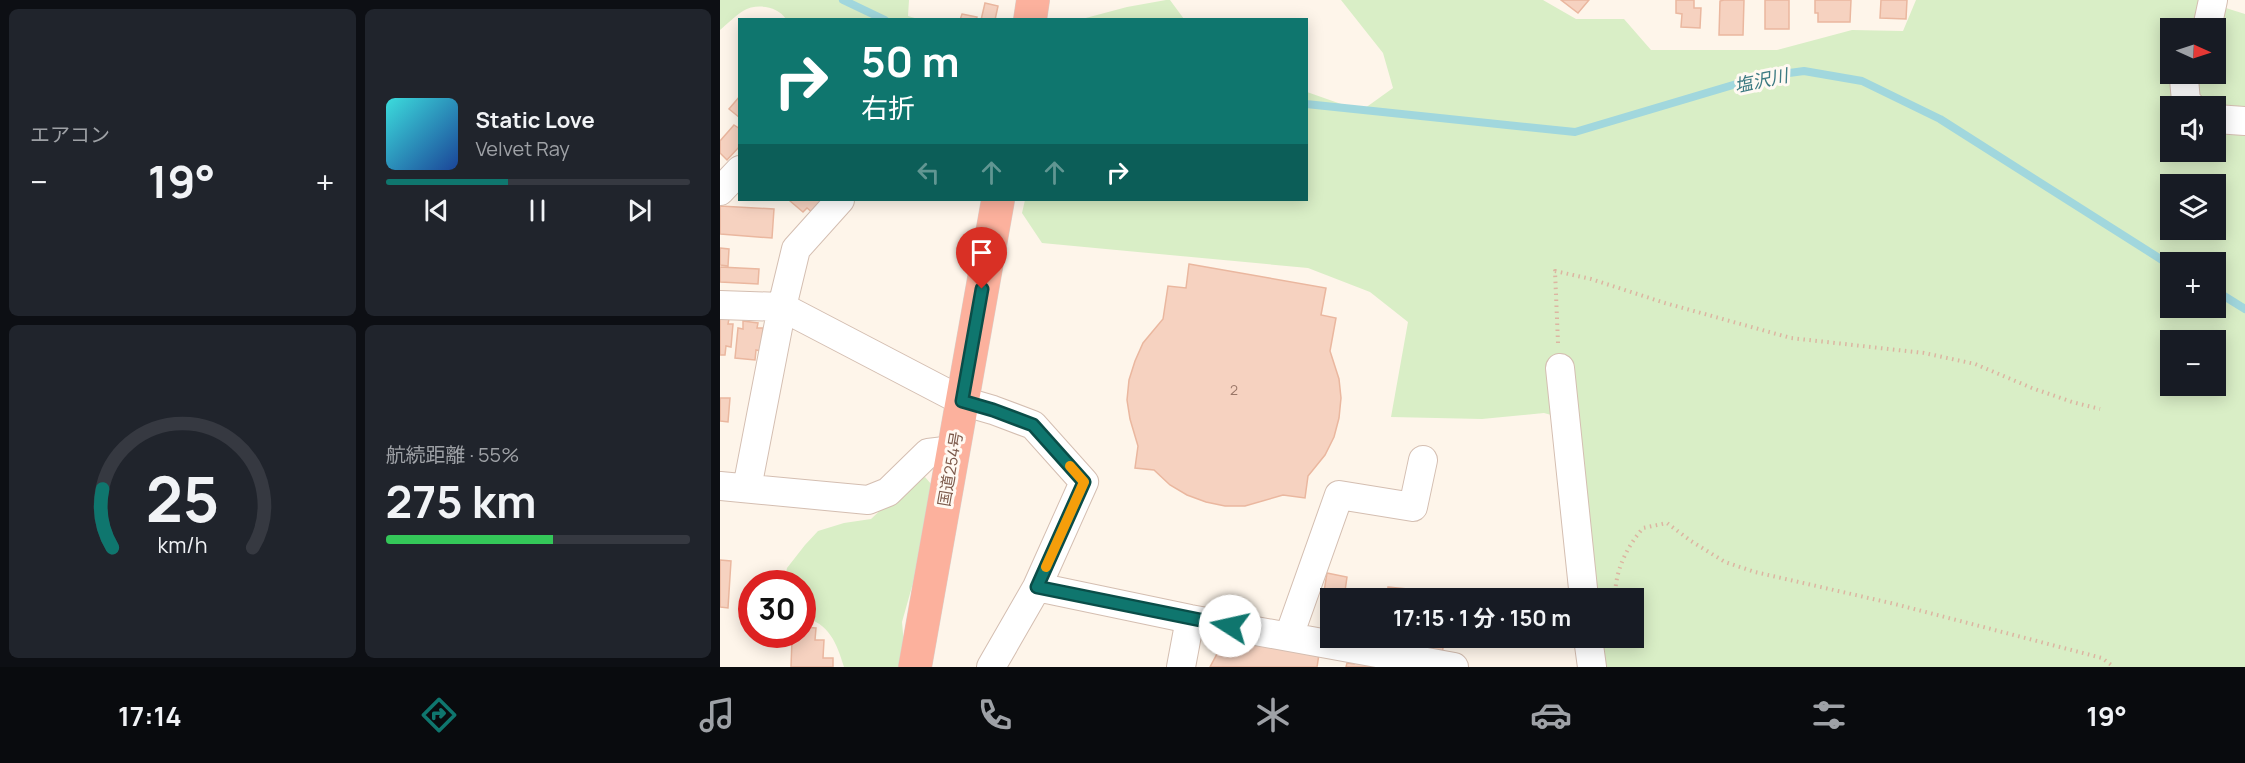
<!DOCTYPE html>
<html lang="ja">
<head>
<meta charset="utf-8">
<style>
	:root { --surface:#171b24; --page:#20242c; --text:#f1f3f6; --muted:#9ea1a6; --line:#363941; --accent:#0f766e }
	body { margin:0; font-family:Manrope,"Noto Sans JP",sans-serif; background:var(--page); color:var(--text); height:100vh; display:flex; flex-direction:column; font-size:22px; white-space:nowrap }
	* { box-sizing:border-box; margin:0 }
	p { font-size:20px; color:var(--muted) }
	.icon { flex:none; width:33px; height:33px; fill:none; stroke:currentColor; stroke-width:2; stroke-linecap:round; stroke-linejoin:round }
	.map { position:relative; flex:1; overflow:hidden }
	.side { display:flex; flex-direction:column; gap:9px; padding:9px; background:#0d0f14; width:720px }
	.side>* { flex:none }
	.banner { position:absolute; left:18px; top:18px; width:570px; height:183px; border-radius:0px; box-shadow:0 3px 15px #0003; background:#0f766e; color:#fff; overflow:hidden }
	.needle { width:39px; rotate:93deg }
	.buttons { position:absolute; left:1440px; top:18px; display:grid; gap:12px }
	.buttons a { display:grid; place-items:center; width:66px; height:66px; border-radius:0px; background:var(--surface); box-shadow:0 3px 15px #0003; font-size:30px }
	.speed { position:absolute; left:18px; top:570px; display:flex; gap:12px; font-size:30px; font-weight:700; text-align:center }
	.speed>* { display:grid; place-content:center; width:78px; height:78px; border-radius:50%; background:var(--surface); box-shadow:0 3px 15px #0003; line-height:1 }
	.speed .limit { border:9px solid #d22; background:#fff; color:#111 }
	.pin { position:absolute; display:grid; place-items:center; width:51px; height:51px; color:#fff; margin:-62px -26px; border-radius:50% 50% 50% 0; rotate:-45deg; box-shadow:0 0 6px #0007 }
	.pin .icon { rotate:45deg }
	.me { position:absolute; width:66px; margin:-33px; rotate:280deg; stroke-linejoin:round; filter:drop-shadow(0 0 4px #0008) }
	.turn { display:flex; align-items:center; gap:21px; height:126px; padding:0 24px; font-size:27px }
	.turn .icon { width:78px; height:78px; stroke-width:2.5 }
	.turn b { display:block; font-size:42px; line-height:51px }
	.lanes { display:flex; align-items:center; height:57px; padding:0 24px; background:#0003; justify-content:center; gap:30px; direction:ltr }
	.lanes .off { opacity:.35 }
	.big { font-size:45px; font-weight:700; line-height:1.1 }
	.side .card { flex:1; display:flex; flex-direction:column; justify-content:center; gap:9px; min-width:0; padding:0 21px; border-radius:9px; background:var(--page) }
	.side .dial { align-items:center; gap:0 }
	.dial svg { height:156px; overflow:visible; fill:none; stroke:var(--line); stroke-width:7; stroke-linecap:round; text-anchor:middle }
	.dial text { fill:var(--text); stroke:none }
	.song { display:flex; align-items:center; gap:18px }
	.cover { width:72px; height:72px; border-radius:9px; background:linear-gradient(135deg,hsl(180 70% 55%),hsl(220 70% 35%)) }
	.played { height:6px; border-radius:3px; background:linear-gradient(90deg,var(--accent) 40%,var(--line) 40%) }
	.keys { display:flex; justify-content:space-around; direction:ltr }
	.heat { display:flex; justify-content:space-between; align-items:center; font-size:33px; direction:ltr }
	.charge { height:9px; border-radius:4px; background:linear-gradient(90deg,#34c759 55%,var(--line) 0) }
	.side .tiles { flex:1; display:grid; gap:9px; grid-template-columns:repeat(2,1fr) }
	.trip { position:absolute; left:600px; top:588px; width:324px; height:60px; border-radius:0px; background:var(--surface); box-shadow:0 3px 15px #0003; font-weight:700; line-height:60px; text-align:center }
	.tab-bar { display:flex; height:96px; justify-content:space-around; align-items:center; background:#090b0e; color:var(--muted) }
	.tab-bar .icon { width:42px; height:42px }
	.tab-bar .selected { color:var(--accent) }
	.tab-bar b { font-size:27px; color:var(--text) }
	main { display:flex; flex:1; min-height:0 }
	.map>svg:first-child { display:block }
	.green { fill:#d9eec6; fill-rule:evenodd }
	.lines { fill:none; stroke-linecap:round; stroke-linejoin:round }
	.stream { stroke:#a1d7dd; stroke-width:8 }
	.building { fill:#f6d2c0; stroke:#eab79f; stroke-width:1.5 }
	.minor-casing { stroke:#d4beb1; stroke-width:30 }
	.highway-casing { stroke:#dad1cc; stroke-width:34 }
	.path { stroke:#dcb5a1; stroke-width:4; stroke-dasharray:1.5 4.5; stroke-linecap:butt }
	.minor { stroke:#fff; stroke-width:28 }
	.highway { stroke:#fcb19d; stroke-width:33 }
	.route-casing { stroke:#0a4d48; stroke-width:15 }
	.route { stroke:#0f766e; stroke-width:10 }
	.slow { stroke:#f59e0b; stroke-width:10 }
	.labels { text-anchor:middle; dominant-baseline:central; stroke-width:6; stroke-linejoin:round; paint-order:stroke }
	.number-label { font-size:14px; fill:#9a7768 }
	.street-label { font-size:16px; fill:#7c594a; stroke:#fff9f2 }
	.water-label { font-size:18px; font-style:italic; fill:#3c7a82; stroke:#fff9f2 }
</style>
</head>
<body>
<main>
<section class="side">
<div class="tiles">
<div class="card"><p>エアコン</p>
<div class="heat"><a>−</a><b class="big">19°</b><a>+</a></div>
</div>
<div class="card">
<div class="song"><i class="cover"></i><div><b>Static Love</b><p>Velvet Ray</p></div></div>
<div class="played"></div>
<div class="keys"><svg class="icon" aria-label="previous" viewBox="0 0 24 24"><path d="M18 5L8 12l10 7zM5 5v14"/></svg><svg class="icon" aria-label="pause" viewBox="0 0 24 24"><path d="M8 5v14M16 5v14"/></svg><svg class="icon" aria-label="next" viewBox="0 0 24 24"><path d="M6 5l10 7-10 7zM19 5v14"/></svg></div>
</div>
<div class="card dial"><svg viewBox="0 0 100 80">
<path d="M14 69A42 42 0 1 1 86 69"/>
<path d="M14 69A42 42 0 0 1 9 39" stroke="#0f766e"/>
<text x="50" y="56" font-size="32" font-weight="700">25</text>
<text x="50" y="72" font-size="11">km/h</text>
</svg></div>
<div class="card"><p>航続距離 · 55%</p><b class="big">275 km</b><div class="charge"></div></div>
</div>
</section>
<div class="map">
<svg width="1525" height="667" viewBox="0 0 1525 667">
	<rect width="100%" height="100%" fill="#fef5ea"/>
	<path class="green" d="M 0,0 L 189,0 L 188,16 L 198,19 L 66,19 C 58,6 36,3 23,11 C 15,16 7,24 0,30 Z
		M 446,0 L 450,0 L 464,19 L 362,19 L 407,7 Z
		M 621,0 L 823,0 L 856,19 L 904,19 L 931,50 L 1057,50 L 1132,30 L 1183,31 L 1196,0 L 1491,0 L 1493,4 L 1525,14 L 1525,667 L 883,667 L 880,638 L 914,638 L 914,598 L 876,598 L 857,422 L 824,413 L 762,419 L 671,417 L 688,322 L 650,292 L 588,268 L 322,243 L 302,213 L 305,200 L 586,200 L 587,92 L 641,111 L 673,88 L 663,53 ZM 1450,28 L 1496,28 L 1496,74 L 1450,74 ZM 1450,106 L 1496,106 L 1496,152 L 1450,152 ZM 1450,184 L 1496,184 L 1496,230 L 1450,230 ZM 1450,262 L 1496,262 L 1496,308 L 1450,308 ZM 1450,340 L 1496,340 L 1496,386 L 1450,386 Z
		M 205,477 L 211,484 L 193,583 L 182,622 L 186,667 L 124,667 C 117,644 109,622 83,618 L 82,584 L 64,584 L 67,568 L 85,545 L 98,531 L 124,523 L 151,519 L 185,487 Z"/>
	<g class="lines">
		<path class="stream" d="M 123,0 L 165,20
			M 586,104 L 855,132 L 1040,77 L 1084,71 L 1142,81 L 1220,119 L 1450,265
			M 1496,291 L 1525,309"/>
	</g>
	<path class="building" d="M 841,0 L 869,0 L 858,13 Z
		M 956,0 L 974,0 L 974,8 L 981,8 L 980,28 L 961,27 L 962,14 L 956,13 Z
		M 1004,0 L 1024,0 L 1023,35 L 999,35 L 1000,1 Z
		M 1045,0 L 1069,0 L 1069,29 L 1045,29 Z
		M 1095,0 L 1131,0 L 1130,22 L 1098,22 L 1098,13 L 1095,13 Z
		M 1161,0 L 1187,0 L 1186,19 L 1160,18 Z
		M 265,3 L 278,6 L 275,20 L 261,20 Z
		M 242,14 L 257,17 L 256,20 L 240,20 Z
		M 20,96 L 20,118 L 9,109 Z
		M 14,125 L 20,129 L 20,146 L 7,160 L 0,153 L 0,141 Z
		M 72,200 L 105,200 L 93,213 L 87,208 L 83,212 L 70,201 Z
		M 0,206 L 54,209 L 52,238 L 0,234 Z
		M 0,248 L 9,249 L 8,266 L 0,265 Z
		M 469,264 L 606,288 L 601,315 L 616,318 L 610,351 L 619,379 L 621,398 L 619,418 L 614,437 L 605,455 L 588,476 L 585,498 L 563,495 L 525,506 L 505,506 L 486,502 L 467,495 L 450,485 L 434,470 L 415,468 L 418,446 L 410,419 L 407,400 L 409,380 L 415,361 L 423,343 L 443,319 L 448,286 L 466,288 Z
		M 0,267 L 39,269 L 38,284 L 0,282 Z
		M 0,318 L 9,319 L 8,324 L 13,324 L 11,347 L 6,346 L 5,355 L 0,355 Z
		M 23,321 L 38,323 L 37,328 L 43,328 L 41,351 L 36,350 L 35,360 L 15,358 L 18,328 L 23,329 Z
		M 0,398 L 10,398 L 8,422 L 0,421 Z
		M 0,560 L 11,561 L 8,608 L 0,607 Z
		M 607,573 L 627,577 L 624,598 L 610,598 L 610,606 L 602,604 Z
		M 668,587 L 687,589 L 686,598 L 667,598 Z
		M 701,593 L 736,598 L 700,598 Z
		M 82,627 L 96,628 L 95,640 L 104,640 L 103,658 L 113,658 L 113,667 L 71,667 L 72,640 L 67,639 L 67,634 L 82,634 Z
		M 705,638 L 725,638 L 722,653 L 703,650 Z
		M 525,642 L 599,654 L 597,667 L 490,667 L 498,652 L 506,646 L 525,647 Z
		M 634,659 L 656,667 L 626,667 L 627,663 L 634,664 Z"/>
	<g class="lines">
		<defs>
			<path id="minor" d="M 1487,28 L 1493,0
				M 1467,74 L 1464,79 L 1466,101 L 1471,106
				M 1496,119 L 1525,121
				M 0,191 L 20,170
				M 0,305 L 62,307 L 242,401 L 273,410 L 313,425 L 364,482 L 317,587 L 271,667
				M 840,368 L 864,598
				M 0,486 L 148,500 L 168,492 L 208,453 L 233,450
				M 27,488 L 62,307 L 76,249 L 120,200
				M 317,587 L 470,619 L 734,667
				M 569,636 L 619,495 L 693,507 L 703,460
				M 868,638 L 872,667
				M 461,667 L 470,619"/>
			<path id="highway" d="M 310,20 L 313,0
				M 195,667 L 278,200"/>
		</defs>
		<use href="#minor" class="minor-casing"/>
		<use href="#highway" class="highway-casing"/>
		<path class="path" d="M 838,343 L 835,271 L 871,279 L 945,303 L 1071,338 L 1204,353 L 1255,364 L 1312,388 L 1352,402 L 1380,409
			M 895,598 C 895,571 906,548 923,528 L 947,523 L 971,541 L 1005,562 L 1035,572 L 1175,604 L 1382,658 L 1394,667
			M 897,638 L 898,648"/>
		<use href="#minor" class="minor"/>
		<use href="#highway" class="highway"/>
	</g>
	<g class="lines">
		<defs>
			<path id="route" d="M 262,289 L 242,401 L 273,410 L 313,425 L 364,482 L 317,587 L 510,626"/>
		</defs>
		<use href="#route" class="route-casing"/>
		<use href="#route" class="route"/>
		<path class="slow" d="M 326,567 L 364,482 L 350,466"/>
	</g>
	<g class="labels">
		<g class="number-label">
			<text x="514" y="389">2</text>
		</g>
		<g class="street-label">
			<text transform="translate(230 469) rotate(-80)">国道254号</text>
		</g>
		<g class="water-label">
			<text transform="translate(1041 80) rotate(-12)">塩沢川</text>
		</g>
	</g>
</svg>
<div class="buttons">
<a><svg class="needle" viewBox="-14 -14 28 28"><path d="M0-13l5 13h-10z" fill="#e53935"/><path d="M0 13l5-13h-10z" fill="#9ea1a6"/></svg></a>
<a><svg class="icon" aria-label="sound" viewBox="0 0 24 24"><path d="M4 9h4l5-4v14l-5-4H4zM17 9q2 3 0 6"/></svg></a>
<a><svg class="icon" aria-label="layers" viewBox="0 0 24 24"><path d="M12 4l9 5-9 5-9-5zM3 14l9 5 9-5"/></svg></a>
<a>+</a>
<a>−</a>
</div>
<div class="speed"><div class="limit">30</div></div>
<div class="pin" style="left:262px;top:289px;background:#d93025"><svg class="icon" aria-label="arrive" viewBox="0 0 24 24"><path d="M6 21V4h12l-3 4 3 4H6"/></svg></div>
<svg class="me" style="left:510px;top:626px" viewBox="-20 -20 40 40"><circle r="19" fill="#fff"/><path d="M0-13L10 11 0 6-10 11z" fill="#0f766e"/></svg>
<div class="trip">17:15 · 1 分 · 150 m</div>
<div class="banner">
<div class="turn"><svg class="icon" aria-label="right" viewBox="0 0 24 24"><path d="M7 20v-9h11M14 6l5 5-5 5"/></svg><div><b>50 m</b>右折</div></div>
<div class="lanes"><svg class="icon off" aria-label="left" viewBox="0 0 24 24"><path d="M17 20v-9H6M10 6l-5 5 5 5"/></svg><svg class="icon off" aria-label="ahead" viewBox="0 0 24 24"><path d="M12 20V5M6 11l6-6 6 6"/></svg><svg class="icon off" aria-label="ahead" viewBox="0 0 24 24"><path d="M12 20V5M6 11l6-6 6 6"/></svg><svg class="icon" aria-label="right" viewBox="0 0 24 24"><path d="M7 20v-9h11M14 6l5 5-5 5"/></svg></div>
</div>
</div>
</main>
<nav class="tab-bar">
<b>17:14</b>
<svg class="icon selected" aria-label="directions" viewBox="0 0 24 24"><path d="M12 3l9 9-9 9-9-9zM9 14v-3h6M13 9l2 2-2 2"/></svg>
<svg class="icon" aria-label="music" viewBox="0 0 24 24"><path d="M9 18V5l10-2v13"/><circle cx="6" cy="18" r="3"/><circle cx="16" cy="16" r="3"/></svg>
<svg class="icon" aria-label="phone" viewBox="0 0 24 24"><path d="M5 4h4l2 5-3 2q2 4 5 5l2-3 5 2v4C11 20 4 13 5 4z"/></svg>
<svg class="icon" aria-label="climate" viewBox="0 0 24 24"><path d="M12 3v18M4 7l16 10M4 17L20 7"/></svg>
<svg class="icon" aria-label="car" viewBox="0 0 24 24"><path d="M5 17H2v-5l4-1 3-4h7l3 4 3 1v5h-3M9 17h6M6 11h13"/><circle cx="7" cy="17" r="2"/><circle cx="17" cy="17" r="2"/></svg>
<svg class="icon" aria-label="filters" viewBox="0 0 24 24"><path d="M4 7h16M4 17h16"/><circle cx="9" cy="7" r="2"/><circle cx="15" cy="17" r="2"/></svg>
<b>19°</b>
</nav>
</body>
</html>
